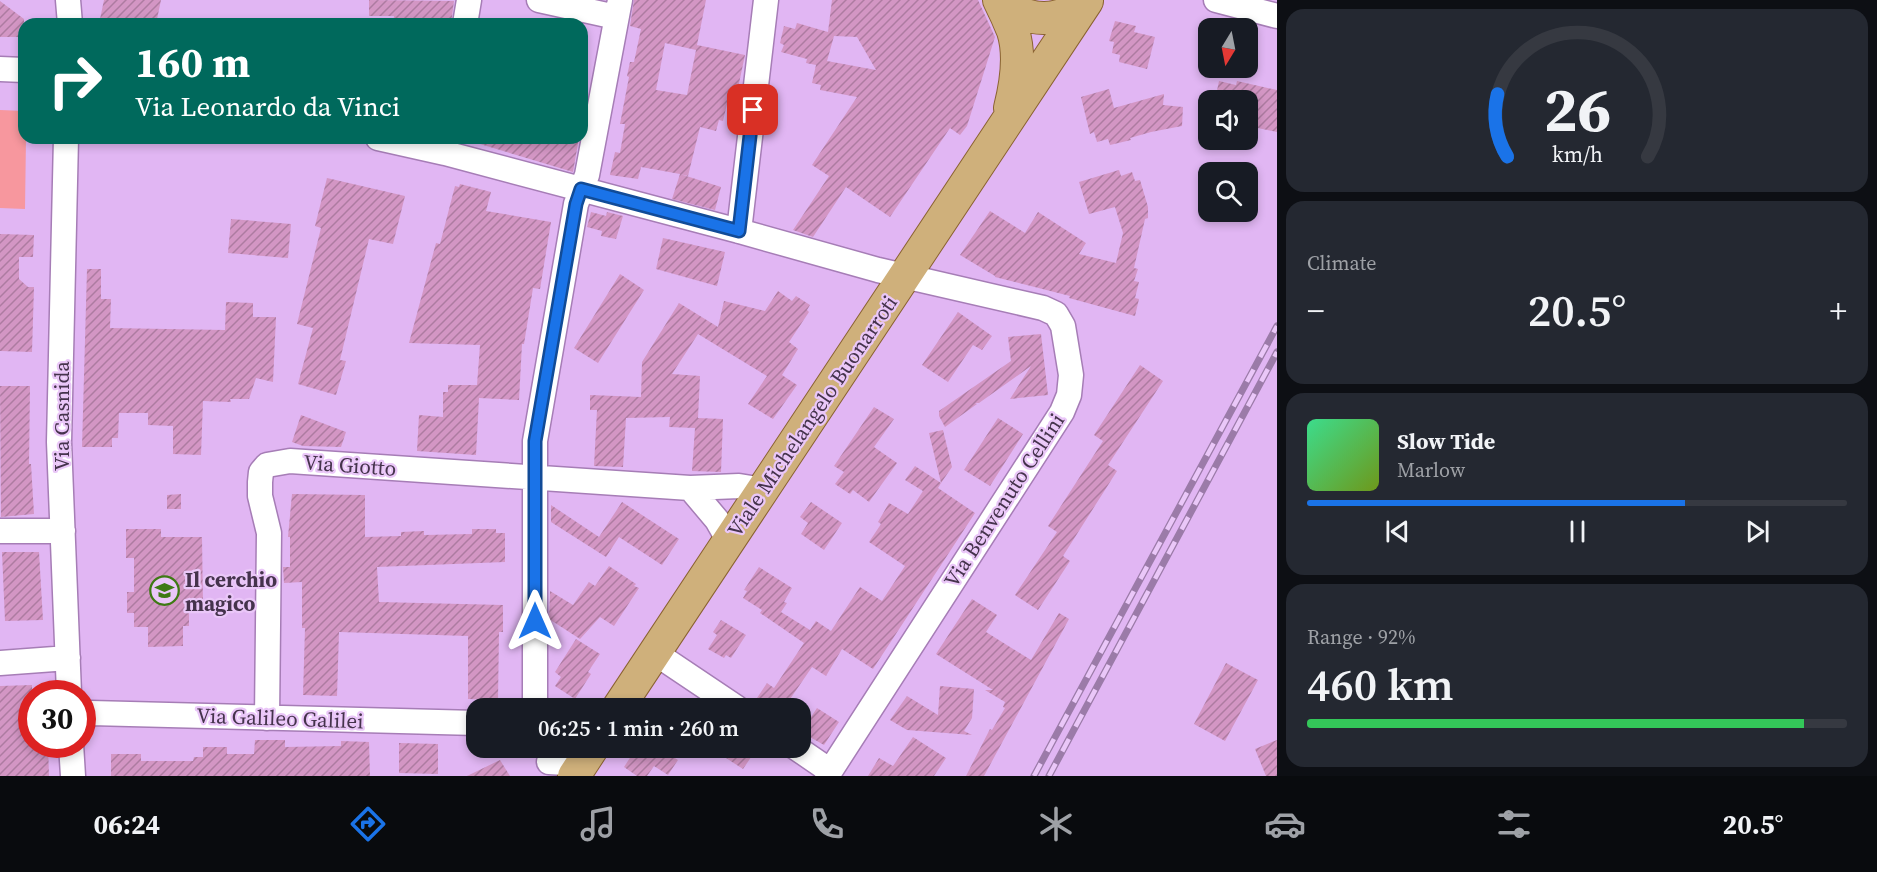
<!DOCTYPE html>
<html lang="en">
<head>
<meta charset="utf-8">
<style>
	:root { --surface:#171b24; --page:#242831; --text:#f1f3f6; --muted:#9ea1a6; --line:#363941; --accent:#1a73e8 }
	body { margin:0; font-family:"Source Serif 4",serif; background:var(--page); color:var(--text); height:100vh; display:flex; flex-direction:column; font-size:22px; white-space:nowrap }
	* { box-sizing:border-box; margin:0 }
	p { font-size:20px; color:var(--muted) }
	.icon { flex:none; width:33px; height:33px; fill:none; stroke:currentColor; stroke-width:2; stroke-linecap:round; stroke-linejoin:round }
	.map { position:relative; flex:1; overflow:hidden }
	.side { display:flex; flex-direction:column; gap:9px; padding:9px; background:#0d0f14; width:600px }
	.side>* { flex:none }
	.hud { position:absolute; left:18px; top:18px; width:570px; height:126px; border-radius:18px; box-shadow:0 3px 9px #0003; background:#00695c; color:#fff; overflow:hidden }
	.needle { width:39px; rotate:190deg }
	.buttons { position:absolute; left:1198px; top:18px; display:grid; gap:12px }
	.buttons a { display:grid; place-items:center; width:60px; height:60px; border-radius:12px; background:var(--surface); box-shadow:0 3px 9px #0003; font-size:30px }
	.speed { position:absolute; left:18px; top:680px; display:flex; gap:12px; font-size:30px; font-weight:700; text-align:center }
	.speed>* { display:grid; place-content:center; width:78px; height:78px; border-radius:50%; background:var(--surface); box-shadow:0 3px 9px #0003; line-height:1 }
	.speed .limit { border:9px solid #d22; background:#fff; color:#111 }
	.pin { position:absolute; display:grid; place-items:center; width:51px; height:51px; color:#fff; margin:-26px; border-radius:12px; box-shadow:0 3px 9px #0006 }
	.me { position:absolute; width:66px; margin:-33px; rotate:0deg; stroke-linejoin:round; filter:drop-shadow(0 0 4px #0008) }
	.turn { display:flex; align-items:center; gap:21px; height:126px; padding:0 18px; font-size:27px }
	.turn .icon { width:78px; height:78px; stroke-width:2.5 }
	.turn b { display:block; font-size:42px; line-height:51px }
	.big { font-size:45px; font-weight:600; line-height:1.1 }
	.side .widget { flex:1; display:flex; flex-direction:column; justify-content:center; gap:9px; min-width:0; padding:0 21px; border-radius:18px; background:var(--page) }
	.side .dial { align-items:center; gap:0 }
	.dial svg { height:156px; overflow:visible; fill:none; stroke:var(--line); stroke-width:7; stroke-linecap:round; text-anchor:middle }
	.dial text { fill:var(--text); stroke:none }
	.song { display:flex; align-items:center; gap:18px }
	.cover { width:72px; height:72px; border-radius:9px; background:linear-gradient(135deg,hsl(150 70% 55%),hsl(80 70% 35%)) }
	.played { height:6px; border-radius:3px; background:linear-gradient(90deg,var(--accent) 70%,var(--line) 70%) }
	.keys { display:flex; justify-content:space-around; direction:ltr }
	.heat { display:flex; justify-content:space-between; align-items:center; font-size:33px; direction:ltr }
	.charge { height:9px; border-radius:4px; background:linear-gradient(90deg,#34c759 92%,var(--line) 0) }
	.trip { position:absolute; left:466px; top:698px; width:345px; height:60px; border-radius:18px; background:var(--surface); box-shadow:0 3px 9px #0003; font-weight:600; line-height:60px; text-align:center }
	.tab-bar { display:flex; height:96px; justify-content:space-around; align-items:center; background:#090b0e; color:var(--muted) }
	.tab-bar .icon { width:42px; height:42px }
	.tab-bar .current { color:var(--accent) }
	.tab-bar b { font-size:27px; color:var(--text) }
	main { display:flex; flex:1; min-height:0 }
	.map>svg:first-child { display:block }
	.pitch { fill:#f7979e }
	.building { fill:url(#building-hatch); fill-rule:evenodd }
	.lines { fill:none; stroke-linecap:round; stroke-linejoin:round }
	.minor-casing { stroke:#a67db6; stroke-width:27 }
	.major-casing { stroke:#8a6231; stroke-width:34 }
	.minor { stroke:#fff; stroke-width:24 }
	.major { stroke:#cfb07b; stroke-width:32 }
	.rail-casing { stroke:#9b7ba8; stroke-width:7 }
	.rail { stroke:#eac7f8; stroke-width:4.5; stroke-dasharray:14; stroke-linecap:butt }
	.route-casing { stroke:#114b97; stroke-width:15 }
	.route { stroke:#1a73e8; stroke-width:10 }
	.labels { text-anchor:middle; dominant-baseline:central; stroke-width:4.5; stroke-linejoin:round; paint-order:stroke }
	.street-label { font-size:21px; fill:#45334c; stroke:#eac7f8 }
	.poi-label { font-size:21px; font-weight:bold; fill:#45334c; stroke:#eac7f8; text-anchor:start }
</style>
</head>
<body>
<main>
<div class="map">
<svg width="1277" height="776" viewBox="0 0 1277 776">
	<defs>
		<pattern id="building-hatch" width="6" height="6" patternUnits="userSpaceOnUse" patternTransform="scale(1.5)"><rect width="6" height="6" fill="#d396c4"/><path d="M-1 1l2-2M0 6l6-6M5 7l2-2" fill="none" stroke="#ad7ba1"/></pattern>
	</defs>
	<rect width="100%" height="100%" fill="#e1b6f3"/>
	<path class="pitch" d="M 0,110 L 24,111 L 24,138 L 26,138 L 25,209 L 0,208 Z"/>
	<path class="building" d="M 104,0 L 161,0 L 156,24 L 99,24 Z
		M 369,0 L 454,1 L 451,24 L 393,24 L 394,16 L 369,16 Z
		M 634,0 L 706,0 L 696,50 L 665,43 L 656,90 L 687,95 L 697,45 L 745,55 L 738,88 L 731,87 L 723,121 L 719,120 L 716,131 L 700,127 L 688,176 L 680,174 L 721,187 L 715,210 L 672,199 L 680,174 L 641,167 L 638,179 L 610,175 L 615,152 L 620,153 L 625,124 L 620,124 L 629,77 L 627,76 L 630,62 L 634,62 L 641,29 L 630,26 Z
		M 832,0 L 978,0 L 995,37 L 967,126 L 960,135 L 950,128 L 890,217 L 846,187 L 813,237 L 793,230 L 829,176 L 812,165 L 857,97 L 820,90 L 821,85 L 812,83 L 816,65 L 806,63 L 807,59 L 781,52 L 784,45 L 780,43 L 784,26 L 795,29 L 797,23 L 828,32 ZM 834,36 L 857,37 L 876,70 L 827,61 Z
		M 0,1 L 24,19 L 24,33 L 19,37 L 0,37 Z
		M 1115,21 L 1136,26 L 1134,32 L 1155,37 L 1147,69 L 1119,62 L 1120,55 L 1112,53 L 1114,42 L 1109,41 Z
		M 1219,81 L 1236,85 L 1237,81 L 1277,90 L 1277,132 L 1248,126 L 1248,100 L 1215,100 Z
		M 1109,89 L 1114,108 L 1164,94 L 1163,105 L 1183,107 L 1182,126 L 1151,132 L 1130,138 L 1131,140 L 1110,145 L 1108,139 L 1097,142 L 1094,132 L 1090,134 L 1081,97 Z
		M 470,138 L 579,138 L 573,172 L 470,141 Z
		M 1119,170 L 1121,176 L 1132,172 L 1135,181 L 1140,180 L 1148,207 L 1148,218 L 1145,219 L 1134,268 L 1138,269 L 1134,281 L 1139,282 L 1135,298 L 1139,299 L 1135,316 L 1069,298 L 1070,296 L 995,277 L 995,276 L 960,255 L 990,211 L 1025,233 L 1038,212 L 1086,243 L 1079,254 L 1116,263 L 1123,233 L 1115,207 L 1089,214 L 1079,182 Z
		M 327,178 L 405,196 L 393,244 L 369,239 L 340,360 L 346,361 L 336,395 L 298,384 L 313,328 L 297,324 L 321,228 L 315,226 Z
		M 460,184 L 491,192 L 486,211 L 551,222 L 540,289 L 533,288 L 524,344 L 522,344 L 519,400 L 479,398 L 476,455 L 417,451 L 419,415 L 443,417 L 443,392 L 448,392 L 448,385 L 477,385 L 480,345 L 409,343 L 436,243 L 440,244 L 455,186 L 459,187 Z
		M 591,212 L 606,216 L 607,212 L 623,216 L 616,239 L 601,236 L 602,231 L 587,227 Z
		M 231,219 L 291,224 L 288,258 L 228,253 Z
		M 0,234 L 34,235 L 33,257 L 19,257 L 19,279 L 28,287 L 34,287 L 32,352 L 0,351 Z
		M 663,238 L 725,252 L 717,286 L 656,269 Z
		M 87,269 L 101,269 L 101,299 L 111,299 L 110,328 L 225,330 L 226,302 L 253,303 L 253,317 L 276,317 L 273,382 L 256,378 L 249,399 L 230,399 L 231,402 L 203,401 L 201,455 L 173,454 L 173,426 L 148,425 L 148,413 L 119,413 L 118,438 L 112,438 L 112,447 L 82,447 Z
		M 620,274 L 644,290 L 598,363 L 574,348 Z
		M 778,291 L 792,301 L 796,296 L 810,305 L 807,310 L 809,312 L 789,342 L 798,349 L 782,375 L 797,385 L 773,419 L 748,404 L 767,376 L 698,334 L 672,374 L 700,376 L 698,418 L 723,419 L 721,472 L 692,471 L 695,428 L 669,427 L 670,417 L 626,418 L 623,467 L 594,466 L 597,410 L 590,410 L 590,395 L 641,397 L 642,362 L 679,303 L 718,327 L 724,301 L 765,311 Z
		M 958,312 L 992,336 L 982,350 L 973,345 L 948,382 L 922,365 Z
		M 1041,334 L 1048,395 L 1010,399 L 1031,366 L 979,403 L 975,403 L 977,404 L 945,427 L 939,416 L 939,411 L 1011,361 L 1008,337 Z
		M 1140,365 L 1163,381 L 1108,465 L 1117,471 L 1063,556 L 1070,561 L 1038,610 L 1015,595 L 1057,532 L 1048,526 L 1103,441 L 1094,435 Z
		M 0,386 L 30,386 L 29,464 L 31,464 L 34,514 L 1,517 Z
		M 874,407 L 894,419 L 874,447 L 897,463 L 869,502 L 853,490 L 850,494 L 835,484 L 844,472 L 834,466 Z
		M 301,415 L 346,432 L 341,447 L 303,446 L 292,442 Z
		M 998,418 L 1023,434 L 990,486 L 964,470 Z
		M 943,430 L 952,467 L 941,483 L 929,433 Z
		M 915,466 L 941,483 L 938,488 L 975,513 L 873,669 L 842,649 L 826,676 L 812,667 L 784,708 L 766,708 L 755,701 L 767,683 L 774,688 L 804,643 L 760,613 L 762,610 L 743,598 L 747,591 L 744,590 L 759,567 L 792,588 L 784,602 L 787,603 L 781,612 L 810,630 L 816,621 L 831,631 L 860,587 L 882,601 L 905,566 L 869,542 L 881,524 L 878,522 L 889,503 L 908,514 L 923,491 L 905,480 Z
		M 181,494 L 181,509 L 167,509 L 167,495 Z
		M 292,494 L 365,495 L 365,537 L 401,536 L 401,532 L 424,531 L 424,535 L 472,534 L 472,529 L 496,529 L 496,533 L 505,533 L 505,562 L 377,567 L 379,602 L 503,605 L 503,632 L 499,632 L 498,700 L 468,699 L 468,636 L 339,632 L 337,696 L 303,695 L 305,628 L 302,628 L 302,582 L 284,583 L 283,567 L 290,567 L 290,537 L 288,537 Z
		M 622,502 L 679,539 L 662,565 L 619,537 L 606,557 L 551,522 L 551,505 L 599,537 Z
		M 811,502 L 842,523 L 824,550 L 801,534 L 808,523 L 800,517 Z
		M 126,529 L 161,529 L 161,537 L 202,537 L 203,605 L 189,606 L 189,626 L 183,626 L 183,646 L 148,647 L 148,627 L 134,627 L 134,613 L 127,613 L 127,592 L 134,592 L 134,558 L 126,558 Z
		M 2,552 L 39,552 L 43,620 L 5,621 Z
		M 609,566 L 636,584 L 634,586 L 639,588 L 614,626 L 600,617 L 580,639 L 549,619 L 550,591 L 573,605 L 589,582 L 595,586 Z
		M 972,599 L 997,615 L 986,632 L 1031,660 L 1059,613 L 1069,619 L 984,776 L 966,776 L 990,729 L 992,730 L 1005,708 L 1003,707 L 1005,702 L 985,690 L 993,690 L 936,654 Z
		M 721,620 L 746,635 L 731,658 L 726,655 L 724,658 L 708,649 L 717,635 L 713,632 Z
		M 576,639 L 600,654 L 588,672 L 591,674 L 575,699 L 555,686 L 561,677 L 555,672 Z
		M 1226,663 L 1258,680 L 1225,741 L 1194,724 Z
		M 32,685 L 32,744 L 48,744 L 49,776 L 0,776 L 0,686 Z
		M 940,686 L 974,689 L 972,718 L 964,731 L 972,735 L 907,730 L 890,720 L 907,696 L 938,715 Z
		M 817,708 L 839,722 L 824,745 L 801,732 Z
		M 913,737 L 946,758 L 934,776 L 868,776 L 879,758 L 893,766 Z
		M 255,740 L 285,740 L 285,747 L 341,746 L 341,741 L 369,742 L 370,776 L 111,776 L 111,754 L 141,754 L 141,761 L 193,761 L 194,757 L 203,757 L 203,747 L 227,747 L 227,754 L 254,754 Z
		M 1277,740 L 1277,776 L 1266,776 L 1255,749 Z
		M 399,743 L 438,744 L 438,774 L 399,773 Z
		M 637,747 L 657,747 L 678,760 L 668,775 L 654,766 L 647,776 L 637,776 L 624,767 Z
		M 709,747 L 758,747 L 743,769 Z
		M 500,760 L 510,776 L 467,776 Z"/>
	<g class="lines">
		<defs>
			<path id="minor" d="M 68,0 L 70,24
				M 539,0 L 616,17
				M 1216,0 L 1277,16
				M 465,24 L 469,0
				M 0,69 L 24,70
				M 66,138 L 59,442 L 69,693
				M 378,138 L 445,153 L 739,231 L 878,270 L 1043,308 L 1056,314 L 1063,326 L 1071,375 L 1069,395 L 1062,412 L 827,776
				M 739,231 L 766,0
				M 690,488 L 717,520 L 729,541
				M 0,531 L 63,531
				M 655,653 L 737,708
				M 0,663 L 68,658
				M 535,708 L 535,441 L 576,204 L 587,175 L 620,0
				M 82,714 L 91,713 L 477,723
				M 267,718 L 269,533 L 260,496 L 260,482 L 261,472 L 267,465 L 290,461 L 690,488 L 739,486 L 763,490
				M 71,744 L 73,776
				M 795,747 L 830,771
				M 549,762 L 582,764"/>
			<path id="major" d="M 999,0 C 1004,10 1009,21 1013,31 C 1021,56 1016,84 1010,108
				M 1002,0 C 1028,25 1061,23 1087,0
				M 618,708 L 1087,1
				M 574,776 L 593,747"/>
		</defs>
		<use href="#minor" class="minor-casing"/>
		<use href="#major" class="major-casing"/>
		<use href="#minor" class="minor"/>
		<use href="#major" class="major"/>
		<defs>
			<path id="rail" d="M 1034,776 L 1277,326
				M 1049,776 L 1277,352"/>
		</defs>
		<use href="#rail" class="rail-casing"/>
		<use href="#rail" class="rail"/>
	</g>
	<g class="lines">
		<defs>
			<path id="route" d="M 535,621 L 535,441 L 576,204 L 581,189 L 739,231 L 753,110"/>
		</defs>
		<use href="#route" class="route-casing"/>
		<use href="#route" class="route"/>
	</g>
	<defs>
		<symbol id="school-ring" viewBox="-11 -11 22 22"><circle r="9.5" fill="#eac7f8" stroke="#3e7a13" stroke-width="1.5"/><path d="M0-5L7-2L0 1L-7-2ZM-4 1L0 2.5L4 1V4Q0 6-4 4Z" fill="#3e7a13"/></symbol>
	</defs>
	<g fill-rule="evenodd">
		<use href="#school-ring" x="148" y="574" width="33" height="33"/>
	</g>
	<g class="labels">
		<g class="street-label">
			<text transform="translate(61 416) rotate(-90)">Via Casnida</text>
			<text transform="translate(812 416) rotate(-56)">Viale Michelangelo Buonarroti</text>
			<text transform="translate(350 465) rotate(4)">Via Giotto</text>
			<text transform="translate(1004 500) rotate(-57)">Via Benvenuto Cellini</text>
			<text transform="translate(280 718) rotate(2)">Via Galileo Galilei</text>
		</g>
		<g class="poi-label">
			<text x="185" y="579">Il cerchio<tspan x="185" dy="24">magico</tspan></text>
		</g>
	</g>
</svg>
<div class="buttons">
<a><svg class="needle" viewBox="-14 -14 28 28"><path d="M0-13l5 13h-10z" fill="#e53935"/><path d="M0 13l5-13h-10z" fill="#9ea1a6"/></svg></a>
<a><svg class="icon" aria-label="sound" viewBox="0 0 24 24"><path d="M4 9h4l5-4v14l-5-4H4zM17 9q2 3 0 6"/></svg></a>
<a><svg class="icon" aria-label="search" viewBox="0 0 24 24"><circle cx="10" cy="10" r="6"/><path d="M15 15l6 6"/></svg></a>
</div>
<div class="speed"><div class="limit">30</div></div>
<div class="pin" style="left:753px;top:110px;background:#d93025"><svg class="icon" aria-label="arrive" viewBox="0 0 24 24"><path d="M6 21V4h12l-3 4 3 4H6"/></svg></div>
<svg class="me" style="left:535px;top:621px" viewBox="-20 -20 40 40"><path d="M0-17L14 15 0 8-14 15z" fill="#1a73e8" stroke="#fff" stroke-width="4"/></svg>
<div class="trip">06:25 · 1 min · 260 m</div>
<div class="hud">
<div class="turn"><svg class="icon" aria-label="right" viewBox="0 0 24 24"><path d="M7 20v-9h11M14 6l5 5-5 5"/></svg><div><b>160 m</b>Via Leonardo da Vinci</div></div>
</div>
</div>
<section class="side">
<div class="widget dial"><svg viewBox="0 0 100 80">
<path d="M14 69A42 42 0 1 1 86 69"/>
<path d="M14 69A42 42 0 0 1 9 37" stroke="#1a73e8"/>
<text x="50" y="56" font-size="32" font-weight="700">26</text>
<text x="50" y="72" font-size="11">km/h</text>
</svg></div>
<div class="widget"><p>Climate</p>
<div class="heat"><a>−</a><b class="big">20.5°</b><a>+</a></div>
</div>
<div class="widget">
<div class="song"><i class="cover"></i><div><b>Slow Tide</b><p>Marlow</p></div></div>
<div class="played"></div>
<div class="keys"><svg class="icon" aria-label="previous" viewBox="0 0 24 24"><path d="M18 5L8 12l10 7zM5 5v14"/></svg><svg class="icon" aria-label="pause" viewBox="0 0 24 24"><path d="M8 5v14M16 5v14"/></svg><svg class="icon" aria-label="next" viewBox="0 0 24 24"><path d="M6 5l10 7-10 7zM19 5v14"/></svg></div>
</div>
<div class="widget"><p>Range · 92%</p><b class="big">460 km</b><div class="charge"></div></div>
</section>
</main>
<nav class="tab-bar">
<b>06:24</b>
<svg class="icon current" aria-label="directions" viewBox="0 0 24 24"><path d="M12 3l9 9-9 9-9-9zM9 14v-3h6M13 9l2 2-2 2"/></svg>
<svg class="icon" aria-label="music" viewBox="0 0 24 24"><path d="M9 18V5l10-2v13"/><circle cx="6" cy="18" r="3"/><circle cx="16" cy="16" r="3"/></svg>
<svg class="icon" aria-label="phone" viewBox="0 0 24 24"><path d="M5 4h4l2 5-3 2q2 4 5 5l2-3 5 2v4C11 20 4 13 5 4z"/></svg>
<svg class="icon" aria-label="climate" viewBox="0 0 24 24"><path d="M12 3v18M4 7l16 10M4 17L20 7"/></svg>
<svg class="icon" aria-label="car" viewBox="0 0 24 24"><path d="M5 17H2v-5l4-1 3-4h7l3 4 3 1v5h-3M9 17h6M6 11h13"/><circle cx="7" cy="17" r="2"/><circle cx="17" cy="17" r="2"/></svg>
<svg class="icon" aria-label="filters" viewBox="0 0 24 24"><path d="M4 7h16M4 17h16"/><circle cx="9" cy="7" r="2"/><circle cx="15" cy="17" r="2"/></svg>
<b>20.5°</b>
</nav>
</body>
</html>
